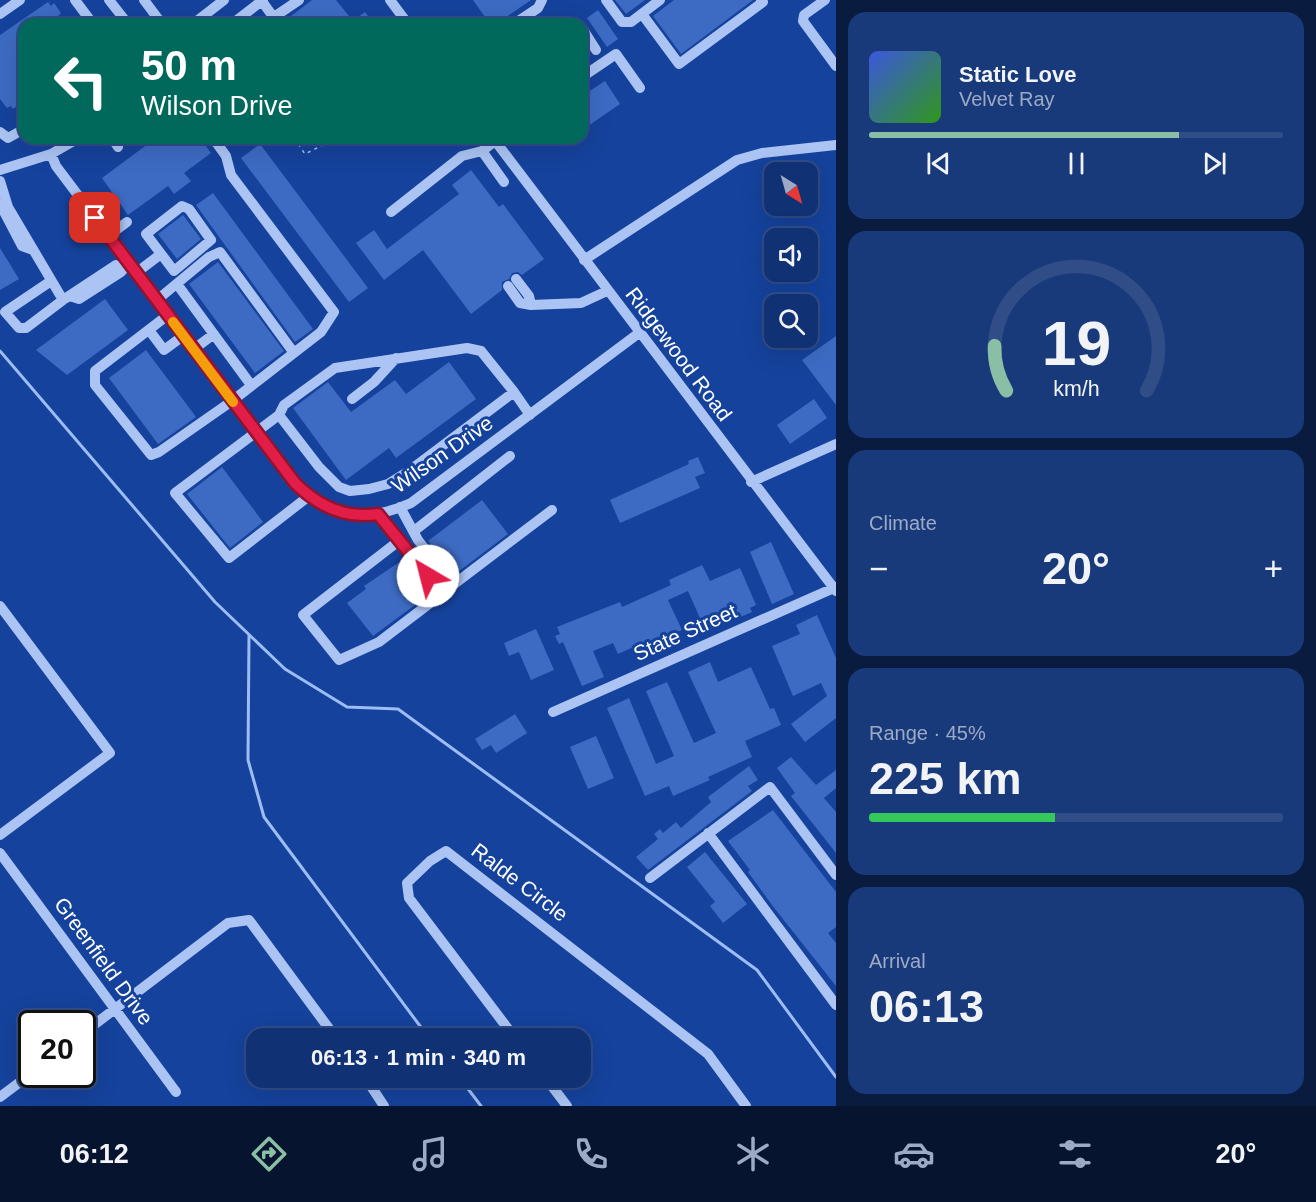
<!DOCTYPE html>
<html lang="en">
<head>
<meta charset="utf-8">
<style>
	:root { --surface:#103275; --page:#193a7a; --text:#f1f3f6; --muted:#9caac5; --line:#304d87; --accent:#8abfa5 }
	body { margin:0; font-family:Arial,sans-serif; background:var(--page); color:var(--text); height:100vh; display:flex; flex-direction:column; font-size:22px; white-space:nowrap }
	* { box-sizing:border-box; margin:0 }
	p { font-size:20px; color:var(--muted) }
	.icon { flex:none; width:33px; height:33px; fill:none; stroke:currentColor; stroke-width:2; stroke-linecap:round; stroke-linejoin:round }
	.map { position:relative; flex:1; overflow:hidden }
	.details { display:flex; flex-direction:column; gap:12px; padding:12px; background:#091c40; width:480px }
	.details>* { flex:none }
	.hud { position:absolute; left:18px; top:18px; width:570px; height:126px; border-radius:18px; box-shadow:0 6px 24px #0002,0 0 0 2px var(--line); background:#00695c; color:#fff; overflow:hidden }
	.needle { width:39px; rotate:143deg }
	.tools { position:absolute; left:764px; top:162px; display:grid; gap:12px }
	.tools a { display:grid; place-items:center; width:54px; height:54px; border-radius:12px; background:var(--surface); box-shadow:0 6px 24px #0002,0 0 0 2px var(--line); font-size:30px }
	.speed { position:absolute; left:18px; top:1010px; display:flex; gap:12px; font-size:30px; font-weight:700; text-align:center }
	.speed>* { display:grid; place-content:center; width:78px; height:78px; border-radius:50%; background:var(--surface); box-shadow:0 6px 24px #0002,0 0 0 2px var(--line); line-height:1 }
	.speed .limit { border:3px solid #111; border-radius:9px; background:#fff; color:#111 }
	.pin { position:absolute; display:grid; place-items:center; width:51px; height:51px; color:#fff; margin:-26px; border-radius:12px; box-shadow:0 3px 9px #0006 }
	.me { position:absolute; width:66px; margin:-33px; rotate:323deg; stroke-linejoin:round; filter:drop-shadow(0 0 4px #0008) }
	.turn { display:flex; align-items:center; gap:21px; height:126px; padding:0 24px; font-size:27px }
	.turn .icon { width:78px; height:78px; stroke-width:2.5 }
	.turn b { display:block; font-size:42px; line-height:51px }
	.big { font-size:45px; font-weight:600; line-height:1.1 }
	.details .tile { flex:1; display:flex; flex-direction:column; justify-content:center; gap:9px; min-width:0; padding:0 21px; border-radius:18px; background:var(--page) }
	.details .dial { align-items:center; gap:0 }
	.dial svg { height:156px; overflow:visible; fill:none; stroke:var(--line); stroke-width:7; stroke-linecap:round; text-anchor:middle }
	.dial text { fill:var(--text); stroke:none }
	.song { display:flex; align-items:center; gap:18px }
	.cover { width:72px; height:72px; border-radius:9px; background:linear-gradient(135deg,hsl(230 70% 55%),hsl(110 70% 35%)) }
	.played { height:6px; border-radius:3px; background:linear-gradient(90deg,var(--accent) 75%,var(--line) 75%) }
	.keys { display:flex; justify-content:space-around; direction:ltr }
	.heat { display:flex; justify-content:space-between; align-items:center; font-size:33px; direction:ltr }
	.charge { height:9px; border-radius:4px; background:linear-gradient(90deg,#34c759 45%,var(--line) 0) }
	.trip { position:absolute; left:246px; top:1028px; width:345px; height:60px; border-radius:18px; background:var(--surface); box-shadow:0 6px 24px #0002,0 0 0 2px var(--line); font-weight:600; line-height:60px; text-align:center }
	.menu { display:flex; height:96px; justify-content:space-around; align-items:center; background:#06142f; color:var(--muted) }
	.menu .icon { width:42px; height:42px }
	.menu .active { color:var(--accent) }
	.menu b { font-size:27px; color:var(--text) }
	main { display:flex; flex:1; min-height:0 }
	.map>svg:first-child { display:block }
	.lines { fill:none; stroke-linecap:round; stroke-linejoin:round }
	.stream { stroke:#9dbdf6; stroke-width:3 }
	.building { fill:#3d6bc3 }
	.path { stroke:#abc4f3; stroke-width:1.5; stroke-dasharray:3 4.5; stroke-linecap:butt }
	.minor { stroke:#abc4f3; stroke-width:10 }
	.route-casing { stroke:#92132f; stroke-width:15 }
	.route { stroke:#e11d48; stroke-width:10 }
	.slow { stroke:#f59e0b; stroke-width:10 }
	.labels { text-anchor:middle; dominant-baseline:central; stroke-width:6; stroke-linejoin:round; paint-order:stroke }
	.street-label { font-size:21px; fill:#fff; stroke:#15429c }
</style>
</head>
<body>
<main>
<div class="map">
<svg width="836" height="1106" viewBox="0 0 836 1106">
	<rect width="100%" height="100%" fill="#15429c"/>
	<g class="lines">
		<path class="stream" d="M 0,351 L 215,602 L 285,669 L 347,707 L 398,709 L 757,970 L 836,1077
			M 249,635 L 248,760 L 264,817 L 429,1038
			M 459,1077 L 481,1106"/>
	</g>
	<path class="building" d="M 312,0 L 336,0 L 353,21 L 365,12 L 374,24 L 297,24 L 291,16 Z
		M 473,0 L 531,0 L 496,24 L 490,24 Z
		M 615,0 L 645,0 L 626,14 Z
		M 674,0 L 753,0 L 681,54 L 653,16 Z
		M 48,2 L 51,6 L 54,3 L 61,13 L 58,16 L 61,19 L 54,24 L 24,24 L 24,48 L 18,52 L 24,61 L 24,101 L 13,109 L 11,106 L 7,108 L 0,99 L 0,35 Z
		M 598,10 L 618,39 L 607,47 L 587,18 Z
		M 605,81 L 620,104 L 582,130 L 582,96 Z
		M 156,138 L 200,138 L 211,153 L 184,173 L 191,181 L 174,194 L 168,186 L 128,215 L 102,178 Z
		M 260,144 L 368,288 L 349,302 L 241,158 Z
		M 471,170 L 499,207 L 503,204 L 544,259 L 522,275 L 518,272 L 512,273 L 509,279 L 502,282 L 502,290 L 471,314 L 423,250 L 384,280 L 356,243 L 374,230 L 387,249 L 459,194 L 452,185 Z
		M 213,193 L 313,329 L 295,342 L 196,205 Z
		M 183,215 L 201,239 L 177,259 L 158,234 Z
		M 0,248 L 19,279 L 0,290 Z
		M 218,262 L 284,351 L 255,373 L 189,284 Z
		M 105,299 L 128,330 L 67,375 L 36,350 Z
		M 836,336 L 836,405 L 802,360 Z
		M 146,350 L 196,417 L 158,444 L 109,378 Z
		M 449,362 L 476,399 L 396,458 L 389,448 L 346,480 L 293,408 L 328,382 L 351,412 L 395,380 L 406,394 Z
		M 814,399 L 827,418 L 790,444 L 777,425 Z
		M 698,457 L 705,473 L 695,477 L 700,488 L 620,523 L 610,500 L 689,464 L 688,461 Z
		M 222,467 L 263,522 L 230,548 L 187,494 Z
		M 482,500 L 508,534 L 454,575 L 428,541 Z
		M 771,542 L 794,594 L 772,604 L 750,552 Z
		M 404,559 L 431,593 L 373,636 L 347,603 L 366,589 L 364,586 Z
		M 702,565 L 710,581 L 740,568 L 756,605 L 750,608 L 752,612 L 706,632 L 688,591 L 668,600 L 682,630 L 644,647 L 642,643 L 618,654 L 613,643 L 593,651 L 604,677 L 582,686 L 563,642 L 559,644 L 555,636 L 560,634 L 557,627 L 620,602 L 622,607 L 671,585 L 669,580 Z
		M 817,615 L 836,658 L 836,718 L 805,742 L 791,724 L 827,696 L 821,683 L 793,696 L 772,646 L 800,634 L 796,625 Z
		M 536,629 L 554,670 L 531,680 L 519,652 L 509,656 L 504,643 Z
		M 710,662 L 718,682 L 751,667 L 770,709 L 774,708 L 781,725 L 745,741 L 752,757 L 708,777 L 710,780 L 673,796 L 669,786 L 645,796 L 607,708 L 629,698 L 656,764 L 674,756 L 646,691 L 667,682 L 694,743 L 716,733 L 688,672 Z
		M 515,714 L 527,733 L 496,753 L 491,745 L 482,750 L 475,739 Z
		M 596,736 L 614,778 L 588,789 L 570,747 Z
		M 791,757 L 816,785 L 836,770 L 836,788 L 824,798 L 836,812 L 836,853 L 791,796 L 795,793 L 777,768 Z
		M 749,766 L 758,780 L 748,786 L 752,791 L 648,870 L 636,857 L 658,839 L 654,834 L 660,829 L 663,833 L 676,822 L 681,828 L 711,802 L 708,797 Z
		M 773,810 L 836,892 L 836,927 L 828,933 L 836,943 L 836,986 L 775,909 L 748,872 L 750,870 L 728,841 Z
		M 705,852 L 747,904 L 723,923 L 710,906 L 715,902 L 687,867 Z"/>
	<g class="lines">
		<path class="path" d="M 294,138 L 305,154 L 335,139 L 333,138"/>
		<path class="minor" d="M 75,0 L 93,24
			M 109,0 L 128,24
			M 144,0 L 162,24
			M 261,0 L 277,22 L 274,24
			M 390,0 L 408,24
			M 606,0 L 622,22 L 631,22 L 660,0
			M 825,0 L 804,15 L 803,21 L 836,66
			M 0,14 L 20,0
			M 642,14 L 679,64 L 763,2 L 761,0
			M 274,17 L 299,0
			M 193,24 L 224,0
			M 232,24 L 263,0
			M 514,24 L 538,8 L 542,0
			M 582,28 L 596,50
			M 582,77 L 616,54 L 640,88
			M 0,132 L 8,138 L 24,129
			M 112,138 L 118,147
			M 493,138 L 836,591
			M 482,151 L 504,182
			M 51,154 L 56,166 L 295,483 C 330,518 367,523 411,503 L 639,333
			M 0,170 L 51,154 L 79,138
			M 0,181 L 8,207 L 63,300 L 26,328 L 19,328 L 5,312 L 51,281
			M 0,204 L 22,246 L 33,250
			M 182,206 L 189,209 L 211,240 L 174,271 L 146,234 Z
			M 391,212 L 462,156 L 482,151 L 499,138
			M 108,236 L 127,222
			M 584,260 L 737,160 L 762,153 L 836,145
			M 136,273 L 161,254
			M 516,279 L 529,296 L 531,305
			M 177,284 L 251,385
			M 508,286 L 520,303 L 531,305 L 581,303 L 607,291
			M 70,296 L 79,299 L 121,272 L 129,263
			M 66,298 L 116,265 L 122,268
			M 157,300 L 209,257 L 220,252 L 294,353
			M 168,315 L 95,371 L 95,385 L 151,455 L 159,452 L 232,401 L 321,332 L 334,312 L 231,175 L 226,156 L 213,138
			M 149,330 L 164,350 L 183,336
			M 194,349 L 214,334
			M 352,399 L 374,382 L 396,358
			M 279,415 L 284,405 L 335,368 L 467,348 L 481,351 L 514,392
			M 751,482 L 836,444
			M 309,496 L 229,558 L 175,493 L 279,415 L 319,467 L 339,487 L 350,491 L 369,489 L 388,484 L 409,471 L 514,392 L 530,415
			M 400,507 L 418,540 L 453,585 L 552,510
			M 378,514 L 400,540 L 303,615 L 339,660 L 379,642 L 442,594 L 400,540
			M 414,531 L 510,456
			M 0,606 L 110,753 L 0,835
			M 553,712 L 836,587
			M 708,833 L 836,1005
			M 0,853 L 176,1092
			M 650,878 L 770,787 L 836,875
			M 82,1034 L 228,923 L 249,920 L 336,1038
			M 515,1038 L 409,898 L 407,883 L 430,861 L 446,851 L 708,1054 L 746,1106
			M 365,1077 L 384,1106
			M 545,1077 L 567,1106
			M 0,1097 L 32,1073"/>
	</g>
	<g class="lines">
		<defs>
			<path id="route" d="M 95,218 L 295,483 C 318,506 346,519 378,514 L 428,576"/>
		</defs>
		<use href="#route" class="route-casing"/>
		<use href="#route" class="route"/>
		<path class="slow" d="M 173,322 L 233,402"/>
	</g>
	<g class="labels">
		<g class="street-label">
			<text transform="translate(679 354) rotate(53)">Ridgewood Road</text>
			<text transform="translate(442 454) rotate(-35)">Wilson Drive</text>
			<text transform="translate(685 632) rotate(-24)">State Street</text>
			<text transform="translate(520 882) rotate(37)">Ralde Circle</text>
			<text transform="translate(104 961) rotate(54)">Greenfield Drive</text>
		</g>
	</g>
</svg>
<div class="tools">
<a><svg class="needle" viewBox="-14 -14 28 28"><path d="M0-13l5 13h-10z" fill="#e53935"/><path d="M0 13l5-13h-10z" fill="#9caac5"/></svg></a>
<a><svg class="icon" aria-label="sound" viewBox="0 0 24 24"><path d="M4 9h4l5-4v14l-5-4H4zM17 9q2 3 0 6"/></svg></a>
<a><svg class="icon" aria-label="search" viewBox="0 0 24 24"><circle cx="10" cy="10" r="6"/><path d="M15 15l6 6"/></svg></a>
</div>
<div class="speed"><div class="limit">20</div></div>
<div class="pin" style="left:95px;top:218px;background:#d93025"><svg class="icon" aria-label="arrive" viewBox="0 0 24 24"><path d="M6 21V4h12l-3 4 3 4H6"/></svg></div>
<svg class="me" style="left:428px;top:576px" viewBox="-20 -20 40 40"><circle r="19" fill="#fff"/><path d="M0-13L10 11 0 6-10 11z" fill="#e11d48"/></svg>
<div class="trip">06:13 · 1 min · 340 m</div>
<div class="hud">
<div class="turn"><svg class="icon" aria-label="left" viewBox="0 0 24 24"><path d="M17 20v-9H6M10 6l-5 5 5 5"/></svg><div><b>50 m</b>Wilson Drive</div></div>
</div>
</div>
<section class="details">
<div class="tile">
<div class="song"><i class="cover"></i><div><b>Static Love</b><p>Velvet Ray</p></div></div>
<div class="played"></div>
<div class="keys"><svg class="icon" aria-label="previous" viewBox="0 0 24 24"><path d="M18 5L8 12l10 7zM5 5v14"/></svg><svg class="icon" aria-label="pause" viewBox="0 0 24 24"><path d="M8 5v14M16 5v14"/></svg><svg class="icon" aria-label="next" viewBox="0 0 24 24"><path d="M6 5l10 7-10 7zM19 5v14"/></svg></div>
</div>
<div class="tile dial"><svg viewBox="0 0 100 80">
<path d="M14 69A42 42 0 1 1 86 69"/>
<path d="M14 69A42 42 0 0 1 8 46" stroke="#8abfa5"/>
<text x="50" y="56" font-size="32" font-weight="700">19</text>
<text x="50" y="72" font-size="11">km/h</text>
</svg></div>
<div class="tile"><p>Climate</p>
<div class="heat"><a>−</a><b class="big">20°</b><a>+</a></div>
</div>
<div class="tile"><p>Range · 45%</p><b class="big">225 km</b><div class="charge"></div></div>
<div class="tile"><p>Arrival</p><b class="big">06:13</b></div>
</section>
</main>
<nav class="menu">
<b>06:12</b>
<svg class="icon active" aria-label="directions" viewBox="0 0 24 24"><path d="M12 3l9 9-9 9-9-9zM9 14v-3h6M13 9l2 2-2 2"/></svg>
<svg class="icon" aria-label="music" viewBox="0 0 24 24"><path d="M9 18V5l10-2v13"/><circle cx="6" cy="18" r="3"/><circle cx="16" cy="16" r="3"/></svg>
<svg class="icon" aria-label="phone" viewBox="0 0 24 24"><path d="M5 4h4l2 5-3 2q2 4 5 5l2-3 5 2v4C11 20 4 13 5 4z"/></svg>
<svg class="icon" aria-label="climate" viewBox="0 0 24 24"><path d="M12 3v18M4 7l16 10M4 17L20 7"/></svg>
<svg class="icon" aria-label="car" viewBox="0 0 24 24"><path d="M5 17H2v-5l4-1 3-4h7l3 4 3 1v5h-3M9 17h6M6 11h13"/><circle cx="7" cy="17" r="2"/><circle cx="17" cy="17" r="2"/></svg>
<svg class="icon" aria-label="filters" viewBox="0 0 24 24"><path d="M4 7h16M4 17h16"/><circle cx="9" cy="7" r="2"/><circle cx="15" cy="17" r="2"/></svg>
<b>20°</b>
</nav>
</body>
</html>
